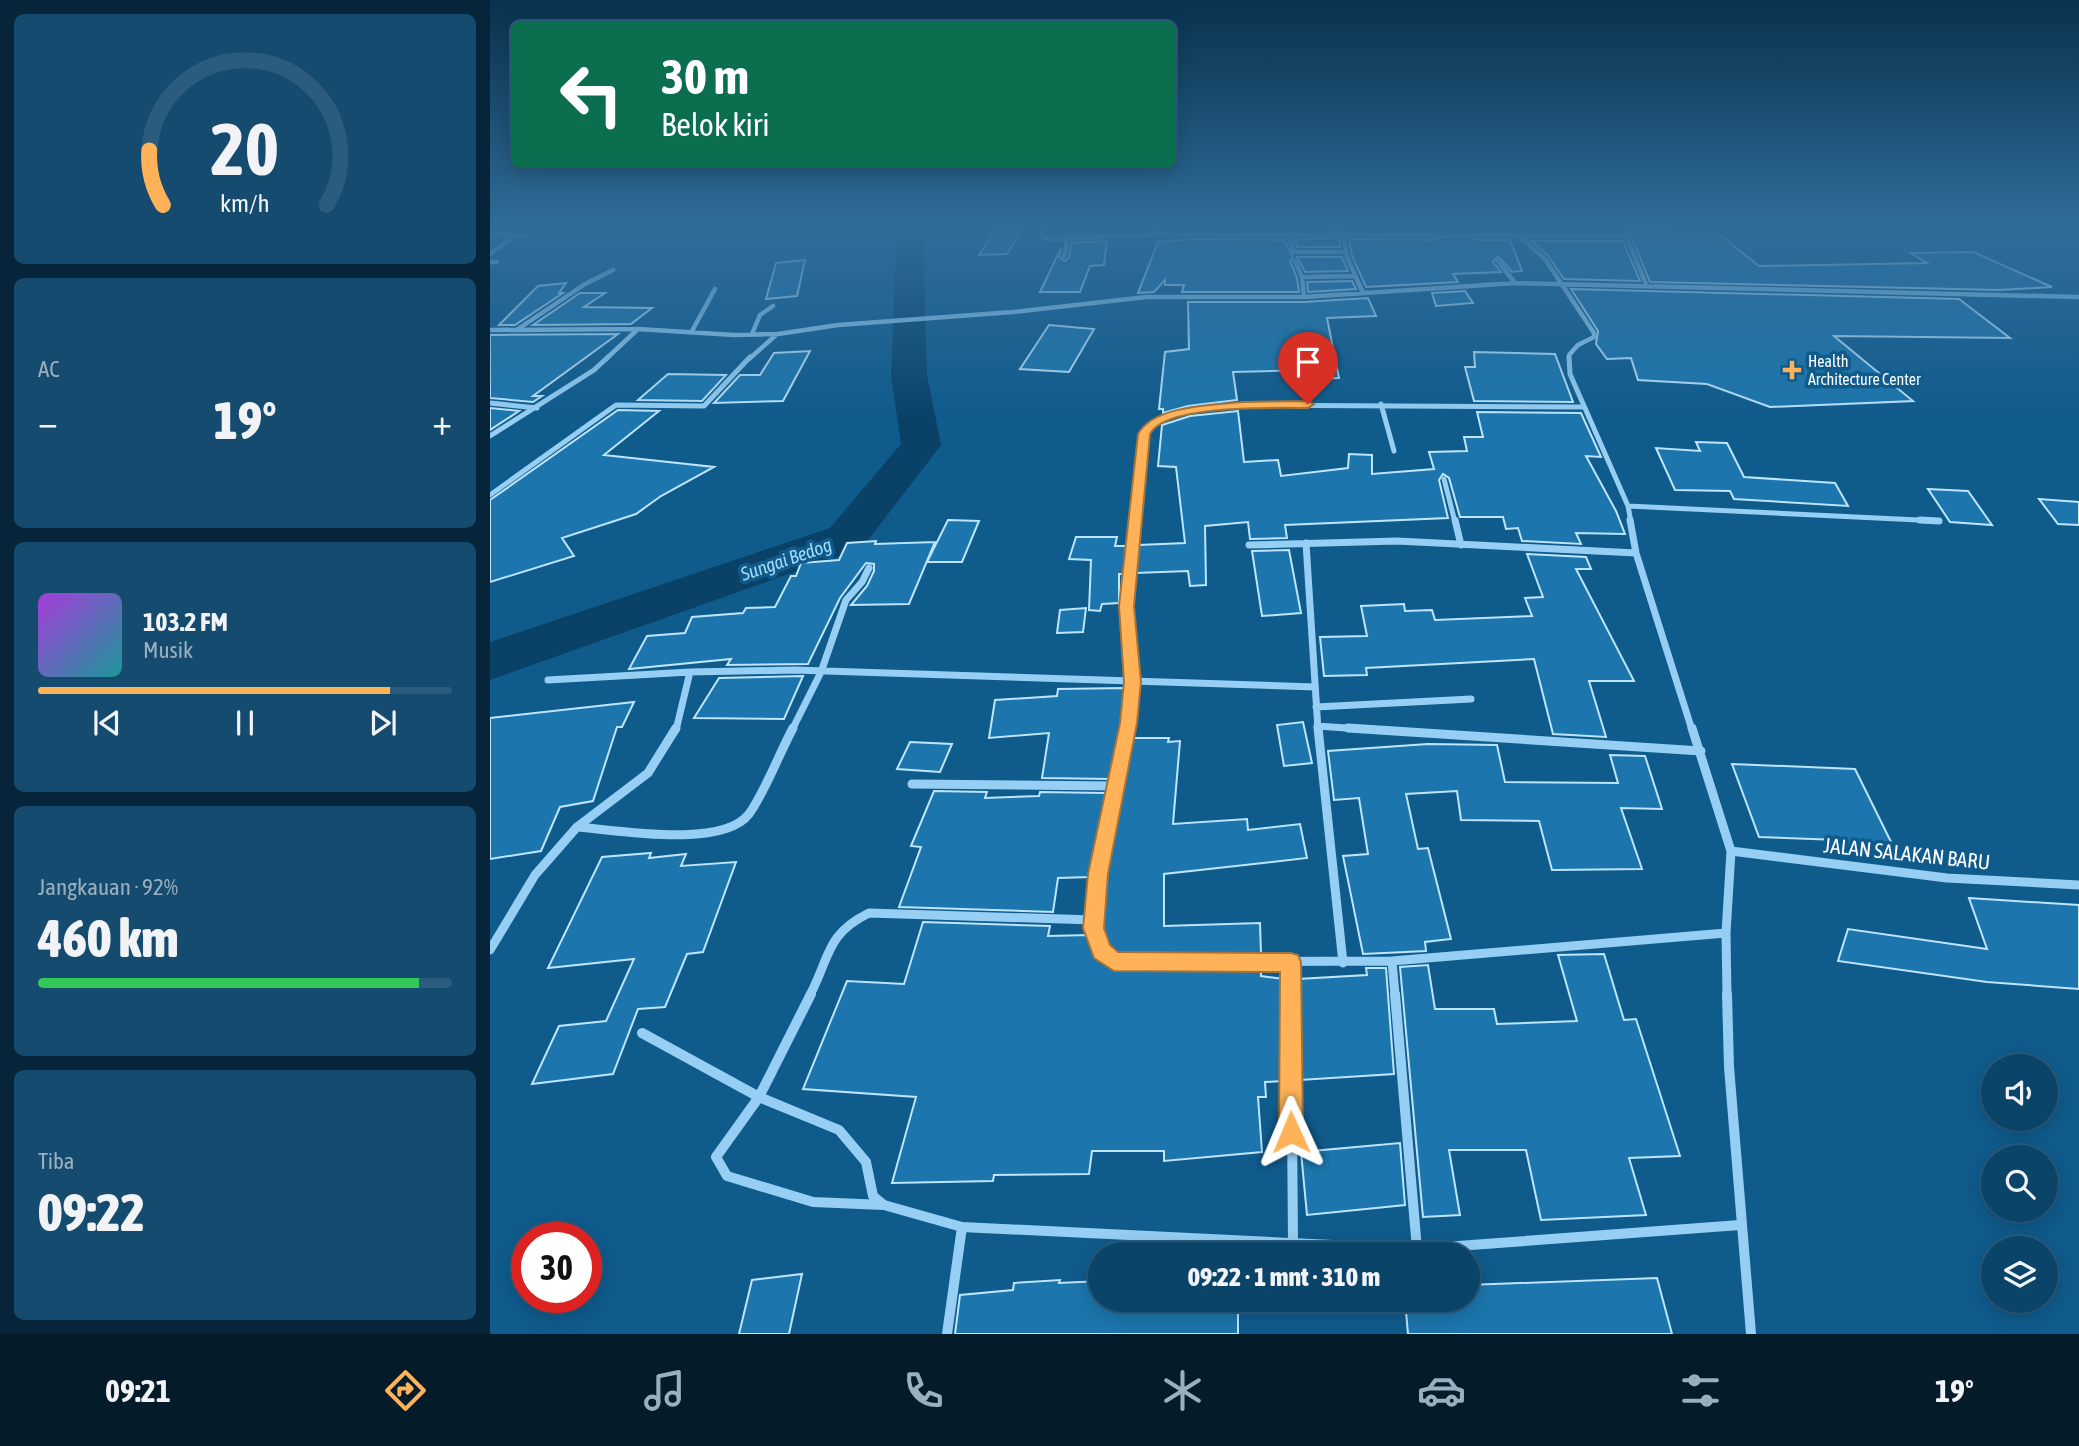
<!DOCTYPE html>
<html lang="id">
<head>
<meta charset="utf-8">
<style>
	:root { --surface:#0b4469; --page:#144b6f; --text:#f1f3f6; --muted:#9ab0c0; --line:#2b5c7d; --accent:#ffb257 }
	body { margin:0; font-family:"Asap Condensed",sans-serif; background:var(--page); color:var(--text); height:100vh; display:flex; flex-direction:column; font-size:26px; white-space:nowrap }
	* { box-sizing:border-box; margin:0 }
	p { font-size:23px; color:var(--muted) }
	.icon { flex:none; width:38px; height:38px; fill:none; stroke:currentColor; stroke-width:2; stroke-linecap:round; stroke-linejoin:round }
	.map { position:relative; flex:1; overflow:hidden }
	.panel { display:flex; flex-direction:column; gap:14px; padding:14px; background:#06253a; width:490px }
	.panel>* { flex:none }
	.hud { position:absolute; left:21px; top:21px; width:665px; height:147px; border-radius:10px; box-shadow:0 4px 18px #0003,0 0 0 2px var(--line); background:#0b6e4f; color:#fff; overflow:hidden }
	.tools { position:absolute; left:1491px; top:1054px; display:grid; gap:14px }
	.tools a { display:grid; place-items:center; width:77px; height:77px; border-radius:50%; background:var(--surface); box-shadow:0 4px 18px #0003,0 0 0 2px var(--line); font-size:35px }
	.speed { position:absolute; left:21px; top:1222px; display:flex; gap:14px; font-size:35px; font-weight:700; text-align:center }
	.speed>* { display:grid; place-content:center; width:91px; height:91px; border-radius:50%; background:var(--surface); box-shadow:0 4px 18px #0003,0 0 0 2px var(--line); line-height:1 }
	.speed .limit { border:10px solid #d22; background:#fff; color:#111 }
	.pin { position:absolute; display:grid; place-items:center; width:60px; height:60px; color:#fff; margin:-72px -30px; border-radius:50% 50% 50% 0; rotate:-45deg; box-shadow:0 0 7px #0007 }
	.pin .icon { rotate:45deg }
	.me { position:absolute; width:77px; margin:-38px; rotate:359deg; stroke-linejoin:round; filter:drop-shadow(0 0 5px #0008) }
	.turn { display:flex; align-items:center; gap:24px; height:147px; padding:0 35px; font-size:32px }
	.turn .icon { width:91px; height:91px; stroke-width:2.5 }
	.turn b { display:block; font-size:49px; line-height:60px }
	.big { font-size:52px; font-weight:800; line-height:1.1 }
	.panel .card { flex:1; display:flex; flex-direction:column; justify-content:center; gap:10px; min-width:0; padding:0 24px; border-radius:10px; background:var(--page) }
	.panel .dial { align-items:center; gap:0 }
	.dial svg { height:182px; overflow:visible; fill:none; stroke:var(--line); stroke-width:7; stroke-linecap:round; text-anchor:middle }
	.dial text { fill:var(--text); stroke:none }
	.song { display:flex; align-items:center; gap:21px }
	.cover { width:84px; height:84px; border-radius:10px; background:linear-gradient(135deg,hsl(280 70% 55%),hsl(180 70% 35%)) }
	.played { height:7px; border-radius:4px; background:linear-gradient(90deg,var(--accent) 85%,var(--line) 85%) }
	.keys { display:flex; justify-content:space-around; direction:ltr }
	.heat { display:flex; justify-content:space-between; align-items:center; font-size:38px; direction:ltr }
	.charge { height:10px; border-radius:5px; background:linear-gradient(90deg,#34c759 92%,var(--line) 0) }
	.trip { position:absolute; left:598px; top:1242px; width:392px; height:70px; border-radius:35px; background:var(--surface); box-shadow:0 4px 18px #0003,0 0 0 2px var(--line); font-weight:800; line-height:70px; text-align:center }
	.tabs { display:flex; height:112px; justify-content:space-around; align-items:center; background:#041b2a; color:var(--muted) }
	.tabs .icon { width:49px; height:49px }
	.tabs .active { color:var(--accent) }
	.tabs b { font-size:32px; color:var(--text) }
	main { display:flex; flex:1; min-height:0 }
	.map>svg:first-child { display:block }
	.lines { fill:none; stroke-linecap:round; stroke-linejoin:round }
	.river { fill:#094167; fill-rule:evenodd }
	.building { fill:#1c75ac; stroke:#bde5fd; stroke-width:2 }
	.minor-far4 { stroke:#96cff3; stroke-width:4.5 }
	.minor-far3 { stroke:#96cff3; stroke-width:5 }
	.minor-far2 { stroke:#96cff3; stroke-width:7 }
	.minor-far1 { stroke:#96cff3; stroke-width:9 }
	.minor { stroke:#96cff3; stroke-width:10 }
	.route { fill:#ffb257; stroke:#a67439; stroke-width:2 }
	.poi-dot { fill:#ffb257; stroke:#0f5b8c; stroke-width:2.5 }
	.labels { text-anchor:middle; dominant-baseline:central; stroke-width:7; stroke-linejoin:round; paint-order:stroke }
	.far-poi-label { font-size:16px; fill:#fff; stroke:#0f5b8c; text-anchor:start }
	.water-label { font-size:19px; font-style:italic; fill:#a1d9fa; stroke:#0f5b8c }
	.near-street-label { font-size:21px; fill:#fff; stroke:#0f5b8c }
</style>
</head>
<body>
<main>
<section class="panel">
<div class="card dial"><svg viewBox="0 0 100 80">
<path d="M14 69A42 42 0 1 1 86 69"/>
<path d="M14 69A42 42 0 0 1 8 45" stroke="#ffb257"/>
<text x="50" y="56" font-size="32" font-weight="700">20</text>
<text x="50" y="72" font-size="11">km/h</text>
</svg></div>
<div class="card"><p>AC</p>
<div class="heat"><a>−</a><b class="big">19°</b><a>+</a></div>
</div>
<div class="card">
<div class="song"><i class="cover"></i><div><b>103.2 FM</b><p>Musik</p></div></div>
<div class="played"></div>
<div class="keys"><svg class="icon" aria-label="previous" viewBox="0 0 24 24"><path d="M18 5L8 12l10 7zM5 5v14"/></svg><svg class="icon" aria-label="pause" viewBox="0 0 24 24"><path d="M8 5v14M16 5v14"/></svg><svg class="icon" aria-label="next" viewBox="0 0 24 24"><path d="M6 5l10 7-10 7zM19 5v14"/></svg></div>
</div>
<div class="card"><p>Jangkauan · 92%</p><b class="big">460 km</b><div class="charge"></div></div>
<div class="card"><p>Tiba</p><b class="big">09:22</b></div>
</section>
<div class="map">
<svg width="1589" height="1334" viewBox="0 0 1589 1334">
	<rect width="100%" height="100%" fill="#0f5b8c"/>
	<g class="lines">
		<path class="river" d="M 407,231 L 433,231 L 437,375 L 451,445 L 372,548 L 0,680 L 0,642 L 340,528 L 411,444 L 401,375 Z"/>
	</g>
	<path class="building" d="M 505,231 L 531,231 L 517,254 L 489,255 Z
		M 1139,231 L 1229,234 L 1269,266 L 1437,263 L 1421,253 L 1483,252 L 1562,287 L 1509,290 L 1160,282 Z
		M 980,236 L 985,240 L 1020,240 L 1032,271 L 1022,272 L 1008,256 L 1003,262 L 1011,272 L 963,274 L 968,282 L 876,287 L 862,256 L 859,239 L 946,240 L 950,237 Z
		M 842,238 L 849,239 L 850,247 L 807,247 L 805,240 Z
		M 705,239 L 794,240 L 803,257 L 800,261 L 807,278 L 809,292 L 692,292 L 694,285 L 675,285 L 675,280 L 664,292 L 648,293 L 668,242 Z
		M 617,241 L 614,265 L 600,266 L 590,292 L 550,292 L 571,248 L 569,257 L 575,261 L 579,257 L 581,243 Z
		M 1042,241 L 1133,241 L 1150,281 L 1074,279 L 1058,256 Z
		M 807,257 L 852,257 L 858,271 L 815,272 Z
		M 315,260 L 307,296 L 276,299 L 286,263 Z
		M 862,281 L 866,289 L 818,292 L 817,282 Z
		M 76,283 L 69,293 L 73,293 L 25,325 L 9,325 L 48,286 Z
		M 1081,289 L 1469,299 L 1520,338 L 1344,336 L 1423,401 L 1280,407 L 1217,384 L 1148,380 L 1141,358 L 1117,359 L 1106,344 L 1108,331 Z
		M 975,291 L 983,303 L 946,306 L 942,293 Z
		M 90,293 L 115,293 L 94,307 L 162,308 L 141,324 L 43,325 Z
		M 878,298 L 886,316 L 837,318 L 849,378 L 825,379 L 824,370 L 743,372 L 747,400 L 698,406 L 673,413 L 673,409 L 669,409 L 675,352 L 699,349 L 698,302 L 814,302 Z
		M 559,325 L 604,329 L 579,372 L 530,369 Z
		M 128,334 L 43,396 L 52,396 L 43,402 L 0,398 L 0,335 Z
		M 320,351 L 293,401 L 224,403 L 250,375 L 270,375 L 284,353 Z
		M 984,352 L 1065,354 L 1083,402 L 984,401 L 975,367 L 985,367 Z
		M 178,374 L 236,375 L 212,401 L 148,400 Z
		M 0,408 L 29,411 L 0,430 Z
		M 128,410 L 169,411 L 114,455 L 224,467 L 171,496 L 146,514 L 72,538 L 84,556 L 0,582 L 0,500 Z
		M 748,411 L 754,462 L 788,460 L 791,476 L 858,468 L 859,454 L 882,455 L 882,474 L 944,469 L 939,452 L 977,451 L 974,437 L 993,437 L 987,412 L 1091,413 L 1111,457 L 1096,456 L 1126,511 L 1135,534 L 1086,533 L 1091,544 L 1032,541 L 1028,528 L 1016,529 L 1013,517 L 970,517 L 959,478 L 953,474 L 949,480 L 958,518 L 795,525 L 797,538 L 760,539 L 758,522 L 715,526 L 716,585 L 700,586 L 698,571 L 646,573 L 649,545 L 695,543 L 686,467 L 668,466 L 672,425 L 700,416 Z
		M 1206,442 L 1237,443 L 1254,477 L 1345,483 L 1358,506 L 1244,499 L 1240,491 L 1185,490 L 1166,448 L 1210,451 Z
		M 1438,489 L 1478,491 L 1502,525 L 1460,522 Z
		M 1549,499 L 1589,502 L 1589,525 L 1568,524 Z
		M 458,520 L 489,521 L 472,562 L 437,562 Z
		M 586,537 L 627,537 L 625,546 L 636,546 L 634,574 L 629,574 L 629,603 L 612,604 L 610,611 L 599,610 L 601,560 L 579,559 Z
		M 386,541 L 385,544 L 445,542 L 419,604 L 361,605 L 377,586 L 384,571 L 384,564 L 376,563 L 350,598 L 318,664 L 237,665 L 241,659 L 139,669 L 157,636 L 195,633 L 202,617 L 253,613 L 256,608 L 285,607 L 301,576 L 306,576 L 311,563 L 349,560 L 357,543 Z
		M 799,550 L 811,613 L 772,616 L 762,551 Z
		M 1037,554 L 1096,557 L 1101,569 L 1086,569 L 1144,681 L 1099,681 L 1116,737 L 1063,734 L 1044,659 L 876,668 L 877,675 L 834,676 L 830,637 L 877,636 L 871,606 L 914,604 L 915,611 L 942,610 L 945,620 L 1042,616 L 1035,598 L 1053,597 Z
		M 596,608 L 593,632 L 567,633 L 570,610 Z
		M 313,676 L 294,719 L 204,718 L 229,678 Z
		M 635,688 L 632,724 L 620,779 L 552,778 L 559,733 L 499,738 L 505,700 L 567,696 L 568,689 Z
		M 144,702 L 132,727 L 127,727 L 103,801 L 70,807 L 51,851 L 0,859 L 0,718 Z
		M 813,722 L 822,763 L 794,766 L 787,725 Z
		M 643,738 L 679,738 L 678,742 L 690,741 L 683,824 L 757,819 L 758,830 L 810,824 L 817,858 L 674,874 L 674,926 L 770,923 L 771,954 L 627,955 L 614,942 L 611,923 L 615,870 Z
		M 420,742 L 462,744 L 450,772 L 407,769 Z
		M 938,744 L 1007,745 L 1015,782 L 1128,783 L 1120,755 L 1155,756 L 1172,809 L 1131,808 L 1152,869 L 1062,870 L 1049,821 L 971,820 L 967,791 L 916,794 L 928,849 L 938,848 L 961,939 L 935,942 L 936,951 L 873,954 L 853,856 L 878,854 L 869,798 L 844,800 L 838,751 Z
		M 1242,764 L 1365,769 L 1405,850 L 1353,848 L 1349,840 L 1269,837 Z
		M 444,791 L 497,792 L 495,798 L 549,796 L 550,792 L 616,793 L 600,877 L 568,878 L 563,912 L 409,907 L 431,847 L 421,846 Z
		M 161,853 L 159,858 L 196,854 L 191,866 L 246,862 L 213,952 L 197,954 L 175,1007 L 148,1009 L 123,1074 L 42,1084 L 69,1026 L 116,1021 L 144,959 L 58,968 L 112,857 Z
		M 1479,898 L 1589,905 L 1589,989 L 1497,982 L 1348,961 L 1358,929 L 1497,949 Z
		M 433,922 L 560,926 L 558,936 L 598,935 L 604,952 L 623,969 L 771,968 L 771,976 L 794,979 L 794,1081 L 775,1082 L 776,1097 L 768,1097 L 772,1152 L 674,1161 L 674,1151 L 602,1151 L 599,1174 L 504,1175 L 503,1181 L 402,1183 L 426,1097 L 313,1089 L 357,981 L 414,984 Z
		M 1114,954 L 1134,1020 L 1146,1019 L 1190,1156 L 1139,1158 L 1156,1215 L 1051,1220 L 1036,1150 L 959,1150 L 970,1215 L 933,1217 L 910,967 L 938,965 L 945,1009 L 1004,1009 L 1007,1024 L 1087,1021 L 1068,955 Z
		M 876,968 L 896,968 L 904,1074 L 810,1080 L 808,979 L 877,975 Z
		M 910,1143 L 915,1205 L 817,1215 L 811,1152 Z
		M 312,1274 L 299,1334 L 249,1334 L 262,1280 Z
		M 1167,1278 L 1182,1334 L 918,1334 L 915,1300 L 978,1300 L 978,1285 Z
		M 570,1280 L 569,1283 L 611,1281 L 611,1300 L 748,1300 L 748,1334 L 465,1334 L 470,1295 L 523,1290 L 524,1283 Z"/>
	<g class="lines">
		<path class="minor-far4" d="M 551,231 L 554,238 L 566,239 L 670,234
			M 665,231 L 670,234 L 835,235 L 848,231
			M 1134,231 L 1156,284
			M 0,234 L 36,235
			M 844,234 L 946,235
			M 853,234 L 857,257 L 873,293
			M 798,235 L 804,252 L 855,252
			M 985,235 L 1134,236
			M 1028,235 L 1055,259 L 1104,333 L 1104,337 L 1088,345 L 1079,355 L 1079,359
			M 0,254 L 25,235
			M 574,256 L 577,239
			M 805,261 L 812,277 L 864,276
			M 1008,261 L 1025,283
			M 0,262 L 7,262
			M 812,277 L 814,297
			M 28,329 L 95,284 L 123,270
			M 0,330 L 148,329 L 244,335 L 288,334 L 348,325 L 523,312 L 656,297 L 814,297 L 1025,283 L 1589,297
			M 202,331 L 225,289
			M 262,334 L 270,315 L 283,306
			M 116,359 L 148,329
			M 259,359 L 286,335"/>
		<path class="minor-far3" d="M 1079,357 L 1080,374 L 1138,506 L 1141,522
			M 0,403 L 47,408
			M 891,404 L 904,451
			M 0,436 L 104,370 L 118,357
			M 954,479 L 965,522
			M 0,495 L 126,405 L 214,406 L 260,357
			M 1138,506 L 1449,521
			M 644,522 L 654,434 C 669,408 726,408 753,405 L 1093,407"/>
		<path class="minor-far2" d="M 965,520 L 971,545
			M 1140,520 L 1146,553 L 1202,730
			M 1430,520 L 1449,521
			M 816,543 L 828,730
			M 759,545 L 907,541 L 1146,553
			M 58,680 L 200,672
			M 826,707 L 981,699
			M 827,726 L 885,730
			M 186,730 L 200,672 L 305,670 L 825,687
			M 302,730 L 331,672 L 356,600 L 372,582 L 379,568
			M 638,730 L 642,682 L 637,606 L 645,520"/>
		<path class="minor-far1" d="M 638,728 C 629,774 594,903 606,942 C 609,951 617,956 624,962 L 902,961 L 1236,933
			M 828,728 L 853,963
			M 858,728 L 1211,751
			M 1202,728 L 1241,851 L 1236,933 L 1237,995
			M 422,784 L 626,786
			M 87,827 C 127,830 232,849 259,814 C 274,794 290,752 303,728
			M 1241,851 L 1457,878 L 1589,885
			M 0,950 L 45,875 L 87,827 L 158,773 L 186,728
			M 902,961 L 905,995
			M 801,962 L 801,995
			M 320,995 C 340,957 336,934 379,913 L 604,920"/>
		<path class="minor" d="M 321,994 L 269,1097 L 226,1157 L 237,1176 L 323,1202 L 394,1205
			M 801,994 L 803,1242
			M 905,994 L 927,1249
			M 1237,994 L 1239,1067 L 1261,1334
			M 152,1033 L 269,1097 L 349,1130 L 376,1162 L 383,1196 L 394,1205 L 472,1227 L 927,1249 L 1250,1225
			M 457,1334 L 472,1227"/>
	</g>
	<linearGradient id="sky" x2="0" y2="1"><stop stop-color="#08324d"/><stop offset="0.55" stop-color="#316c99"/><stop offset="1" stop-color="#316c99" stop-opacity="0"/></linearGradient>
	<rect width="1589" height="418" fill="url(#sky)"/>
	<path class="route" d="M 753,402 L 818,401 L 824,404 L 818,408 C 787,408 675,404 660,434 L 644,606 L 651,682 L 647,723 L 618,874 L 614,928 L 620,945 L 628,952 L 801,953 L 808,955 L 811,962 L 813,1132 L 810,1141 L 801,1145 L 792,1141 L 789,1132 L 790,972 L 624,971 L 604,958 L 593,928 L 598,874 L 630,723 L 634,682 L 629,606 L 648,434 C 664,405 723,405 753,402 Z"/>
	<path class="poi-dot" d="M1298.5 359.5h7v7h7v7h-7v7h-7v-7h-7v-7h7z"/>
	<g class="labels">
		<g class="far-poi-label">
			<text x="1318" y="361">Health<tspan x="1318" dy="18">Architecture Center</tspan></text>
		</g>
		<g class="water-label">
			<text transform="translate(296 559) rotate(-19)">Sungai Bedog</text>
		</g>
		<g class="near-street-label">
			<text transform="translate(1417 853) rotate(6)">JALAN SALAKAN BARU</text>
		</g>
	</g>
</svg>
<div class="tools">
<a><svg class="icon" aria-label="sound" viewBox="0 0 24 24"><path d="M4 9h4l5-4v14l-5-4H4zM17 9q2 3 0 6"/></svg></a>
<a><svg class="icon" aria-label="search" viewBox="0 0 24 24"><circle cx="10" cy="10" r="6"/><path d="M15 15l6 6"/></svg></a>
<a><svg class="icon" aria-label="layers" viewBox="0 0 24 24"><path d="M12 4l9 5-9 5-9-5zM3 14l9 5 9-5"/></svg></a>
</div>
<div class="speed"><div class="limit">30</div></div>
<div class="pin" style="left:818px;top:404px;background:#d93025"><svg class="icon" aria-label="arrive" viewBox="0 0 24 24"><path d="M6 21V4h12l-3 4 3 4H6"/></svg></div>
<svg class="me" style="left:801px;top:1132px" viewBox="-20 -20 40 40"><path d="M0-17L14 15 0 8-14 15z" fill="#ffb257" stroke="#fff" stroke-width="4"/></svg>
<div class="trip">09:22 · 1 mnt · 310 m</div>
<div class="hud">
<div class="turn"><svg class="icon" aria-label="left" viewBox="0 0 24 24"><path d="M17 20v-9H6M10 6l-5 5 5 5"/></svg><div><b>30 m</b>Belok kiri</div></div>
</div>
</div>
</main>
<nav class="tabs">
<b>09:21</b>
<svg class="icon active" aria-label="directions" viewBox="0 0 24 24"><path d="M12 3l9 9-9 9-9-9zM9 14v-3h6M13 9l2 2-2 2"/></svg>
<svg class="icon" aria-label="music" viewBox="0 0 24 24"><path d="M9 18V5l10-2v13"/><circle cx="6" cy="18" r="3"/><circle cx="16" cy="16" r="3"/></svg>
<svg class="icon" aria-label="phone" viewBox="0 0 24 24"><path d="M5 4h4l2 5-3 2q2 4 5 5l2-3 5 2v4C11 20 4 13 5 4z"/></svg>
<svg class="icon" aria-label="climate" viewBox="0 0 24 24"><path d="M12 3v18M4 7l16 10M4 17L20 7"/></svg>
<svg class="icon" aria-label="car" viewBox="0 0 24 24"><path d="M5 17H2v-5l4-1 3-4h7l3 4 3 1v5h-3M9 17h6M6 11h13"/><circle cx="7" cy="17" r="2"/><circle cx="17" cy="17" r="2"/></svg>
<svg class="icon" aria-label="filters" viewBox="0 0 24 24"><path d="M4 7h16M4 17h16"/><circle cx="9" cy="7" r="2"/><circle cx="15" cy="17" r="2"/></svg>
<b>19°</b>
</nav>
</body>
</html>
